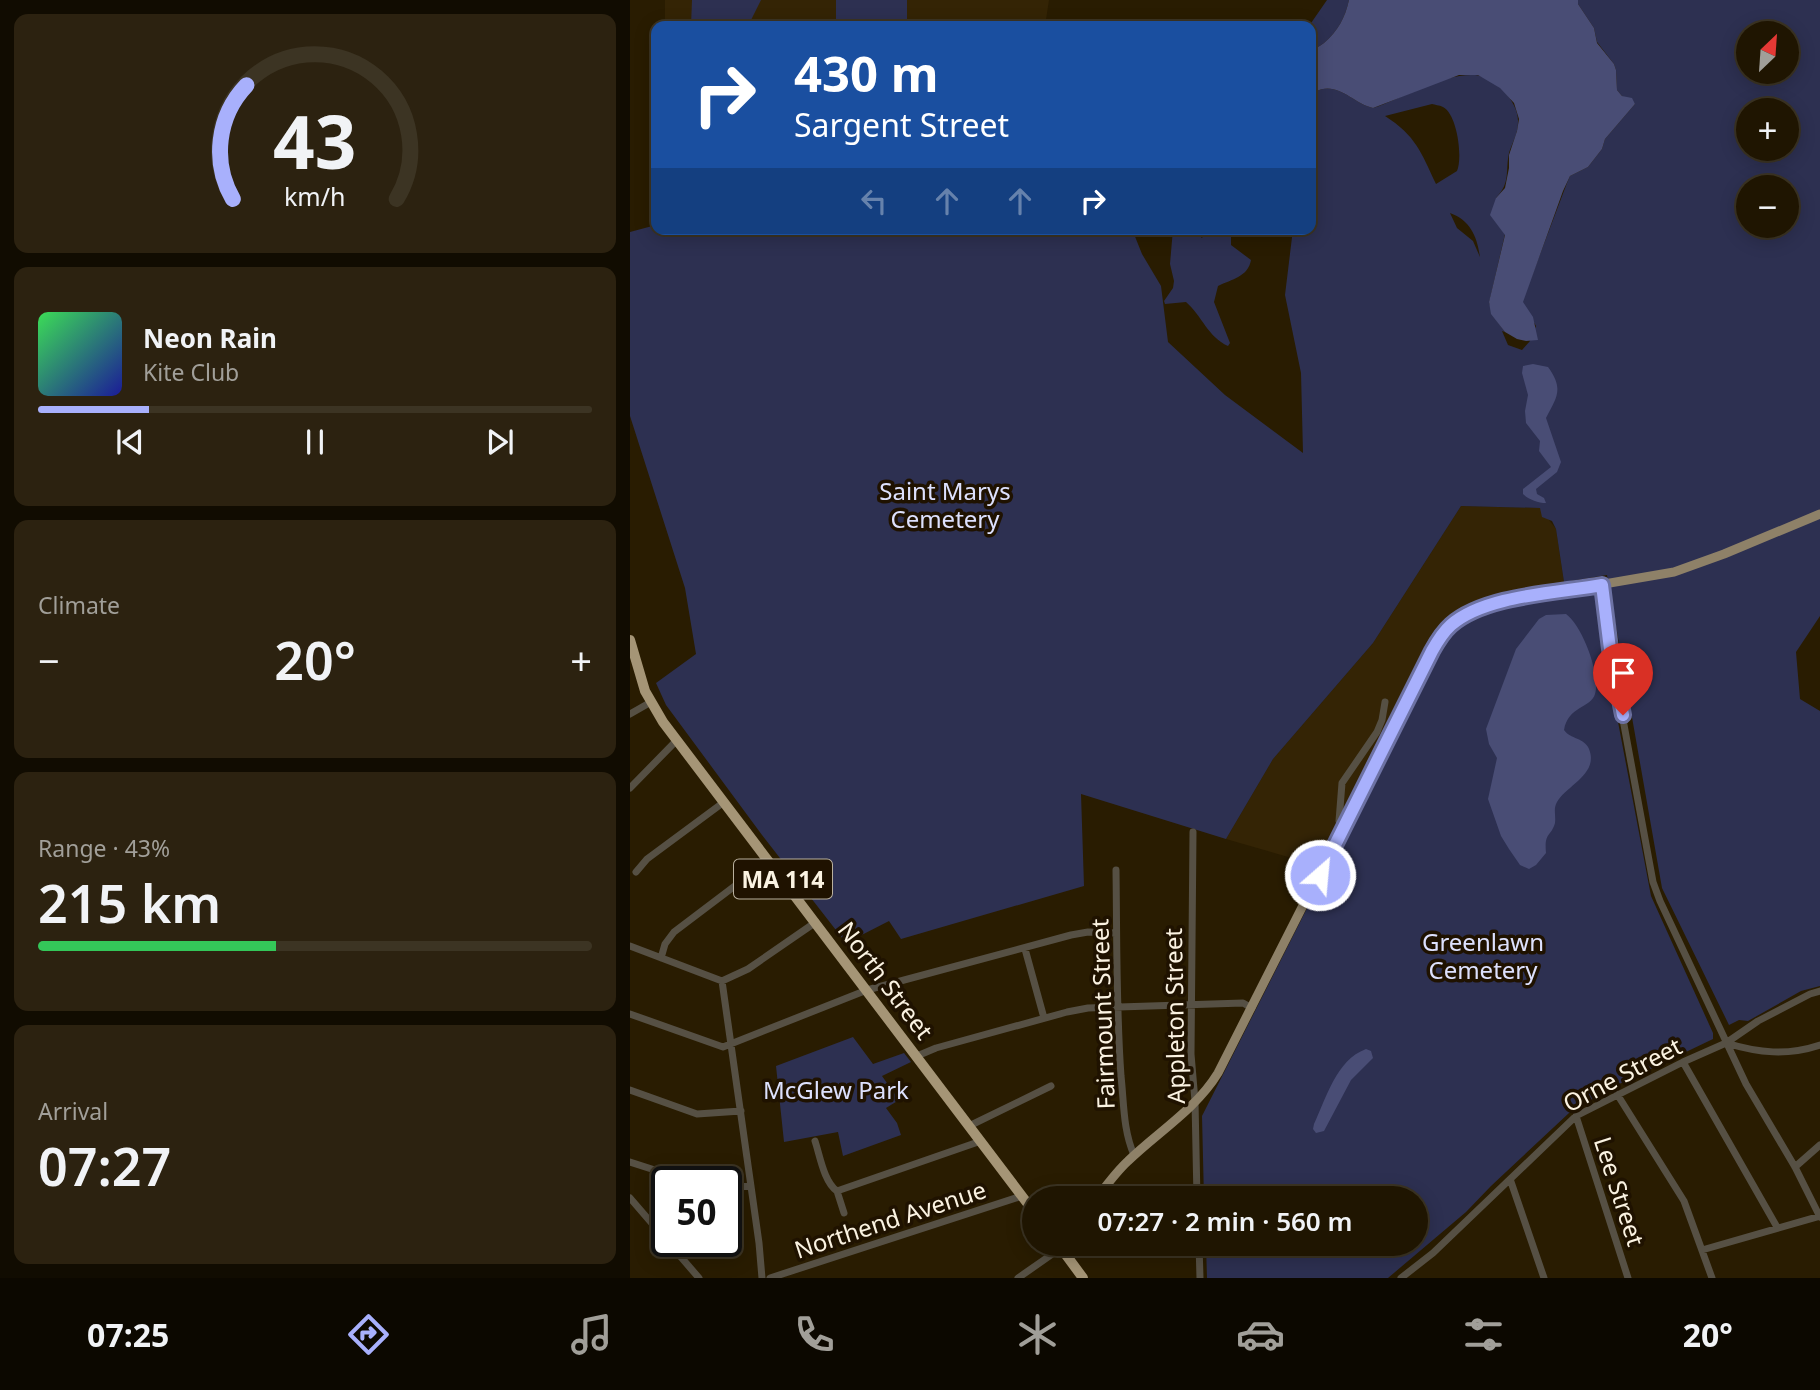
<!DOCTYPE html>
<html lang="en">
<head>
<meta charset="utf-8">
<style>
	:root { --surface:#1f1501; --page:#2c2210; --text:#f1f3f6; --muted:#a19f99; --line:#3c3423; --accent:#a8b0fc }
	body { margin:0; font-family:"Noto Sans",sans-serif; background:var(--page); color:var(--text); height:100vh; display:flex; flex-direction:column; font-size:26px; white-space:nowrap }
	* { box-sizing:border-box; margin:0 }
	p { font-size:23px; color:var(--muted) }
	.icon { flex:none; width:38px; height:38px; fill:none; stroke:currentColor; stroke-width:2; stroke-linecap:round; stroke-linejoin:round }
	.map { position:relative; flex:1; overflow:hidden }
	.panel { display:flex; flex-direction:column; gap:14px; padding:14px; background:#110c01; width:630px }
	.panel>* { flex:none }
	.top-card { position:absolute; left:21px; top:21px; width:665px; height:214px; border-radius:14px; box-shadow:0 4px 18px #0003,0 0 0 2px var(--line); background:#1a4fa0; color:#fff; overflow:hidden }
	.needle { width:46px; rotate:25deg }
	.tools { position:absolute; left:1106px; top:21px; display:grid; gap:14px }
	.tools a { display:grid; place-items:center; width:63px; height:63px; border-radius:50%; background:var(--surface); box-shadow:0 4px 18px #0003,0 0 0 2px var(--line); font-size:35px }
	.speed { position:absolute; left:21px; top:1166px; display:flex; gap:14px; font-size:35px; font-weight:700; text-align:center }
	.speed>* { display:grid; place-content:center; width:91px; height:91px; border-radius:50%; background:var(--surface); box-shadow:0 4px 18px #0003,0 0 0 2px var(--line); line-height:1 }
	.speed .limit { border:4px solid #111; border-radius:10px; background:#fff; color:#111 }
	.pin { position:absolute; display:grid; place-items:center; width:60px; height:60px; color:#fff; margin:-72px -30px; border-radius:50% 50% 50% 0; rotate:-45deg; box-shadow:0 0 7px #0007 }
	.pin .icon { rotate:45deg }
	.me { position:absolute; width:77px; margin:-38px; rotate:27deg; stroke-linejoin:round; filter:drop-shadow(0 0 5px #0008) }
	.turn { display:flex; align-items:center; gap:24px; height:147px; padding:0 28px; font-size:32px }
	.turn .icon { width:91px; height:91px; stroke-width:2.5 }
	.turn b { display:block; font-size:49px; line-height:60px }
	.lanes { display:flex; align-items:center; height:66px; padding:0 28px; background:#0003; justify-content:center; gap:35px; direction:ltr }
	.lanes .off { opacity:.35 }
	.big { font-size:52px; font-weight:600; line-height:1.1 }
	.panel .tile { flex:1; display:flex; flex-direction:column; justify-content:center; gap:10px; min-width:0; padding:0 24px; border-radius:14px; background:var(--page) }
	.panel .dial { align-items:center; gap:0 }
	.dial svg { height:182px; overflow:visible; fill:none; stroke:var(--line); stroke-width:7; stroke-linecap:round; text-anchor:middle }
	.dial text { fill:var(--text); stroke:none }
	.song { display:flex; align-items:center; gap:21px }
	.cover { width:84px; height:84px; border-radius:10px; background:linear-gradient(135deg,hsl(130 70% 55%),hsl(240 70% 35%)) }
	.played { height:7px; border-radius:4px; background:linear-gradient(90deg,var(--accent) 20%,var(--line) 20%) }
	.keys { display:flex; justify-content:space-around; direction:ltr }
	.heat { display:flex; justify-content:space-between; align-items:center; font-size:38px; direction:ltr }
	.charge { height:10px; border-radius:5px; background:linear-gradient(90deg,#34c759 43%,var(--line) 0) }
	.trip { position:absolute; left:392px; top:1186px; width:406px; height:70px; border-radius:35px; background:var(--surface); box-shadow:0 4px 18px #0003,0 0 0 2px var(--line); font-weight:600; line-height:70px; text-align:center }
	.dock { display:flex; height:112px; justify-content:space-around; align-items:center; background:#0c0800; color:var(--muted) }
	.dock .icon { width:49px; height:49px }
	.dock .current { color:var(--accent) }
	.dock b { font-size:32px; color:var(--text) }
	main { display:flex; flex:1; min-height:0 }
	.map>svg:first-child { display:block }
	.built { fill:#342405 }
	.green { fill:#2d3051; fill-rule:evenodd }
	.water { fill:#494d75 }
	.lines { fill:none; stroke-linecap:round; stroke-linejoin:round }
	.minor { stroke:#565044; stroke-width:7 }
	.major { stroke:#8e8168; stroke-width:9 }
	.highway { stroke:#a59576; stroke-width:10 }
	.route-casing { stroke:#6d72a4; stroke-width:18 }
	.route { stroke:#a8b0fc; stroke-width:12 }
	.labels { text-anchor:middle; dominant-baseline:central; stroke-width:7; stroke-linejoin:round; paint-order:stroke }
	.shield { fill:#1f1200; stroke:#b9b09e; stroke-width:2 }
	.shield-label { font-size:23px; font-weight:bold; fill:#fbf3e2 }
	.park-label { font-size:24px; fill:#dde1fd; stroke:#1f1200 }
	.street-label { font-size:24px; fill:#fbf3e2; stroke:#1f1200 }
</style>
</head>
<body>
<main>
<section class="panel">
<div class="tile dial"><svg viewBox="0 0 100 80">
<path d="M14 69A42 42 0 1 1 86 69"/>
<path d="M14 69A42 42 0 0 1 20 19" stroke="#a8b0fc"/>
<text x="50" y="56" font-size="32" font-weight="700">43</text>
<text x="50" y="72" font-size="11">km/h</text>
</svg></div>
<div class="tile">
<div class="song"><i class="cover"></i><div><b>Neon Rain</b><p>Kite Club</p></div></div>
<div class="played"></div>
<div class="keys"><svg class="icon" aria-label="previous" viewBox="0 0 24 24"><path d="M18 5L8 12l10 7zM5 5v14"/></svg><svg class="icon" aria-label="pause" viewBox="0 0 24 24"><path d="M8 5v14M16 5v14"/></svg><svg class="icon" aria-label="next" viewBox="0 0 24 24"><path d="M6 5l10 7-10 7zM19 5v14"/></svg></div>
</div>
<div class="tile"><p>Climate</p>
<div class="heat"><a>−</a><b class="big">20°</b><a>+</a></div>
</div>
<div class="tile"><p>Range · 43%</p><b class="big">215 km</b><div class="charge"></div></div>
<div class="tile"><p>Arrival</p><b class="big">07:27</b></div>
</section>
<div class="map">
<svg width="1190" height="1278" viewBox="0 0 1190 1278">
	<rect width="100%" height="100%" fill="#291c01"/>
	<path class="built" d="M 35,0 L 419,0 L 415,26 L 35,26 Z
		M 831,506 L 910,508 L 926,529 L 934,582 L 849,600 L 823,615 L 813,625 L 801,641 L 686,865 L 596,839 L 643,759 L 743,643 Z"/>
	<path class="green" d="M 62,0 L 131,0 L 121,20 L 115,26 L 61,26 Z
		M 206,0 L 277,0 L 277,26 L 206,26 Z
		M 697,0 L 719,0 C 715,18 708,31 694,43 C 689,47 685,48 681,53 L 681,26 L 679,26 Z
		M 948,0 L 1190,0 L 1190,616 L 1166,652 L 1170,699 L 1190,711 L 1190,986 L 1171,991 L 1118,1021 L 1109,1020 L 1099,1025 L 1032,888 L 977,575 L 934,582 L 926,529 L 922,521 L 912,517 L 910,508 L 831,506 L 743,643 L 643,759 L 596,839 L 451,794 L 454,886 L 271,939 L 259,921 L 216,943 L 132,835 L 36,705 L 26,683 L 66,654 L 55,588 L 0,416 L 0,232 L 26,225 L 26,229 L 502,229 L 512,254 L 531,286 L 538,342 L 595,395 L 673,453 L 671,373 L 655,295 L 663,229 L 681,229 L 681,105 L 685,92 C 707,80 722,103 743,108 C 773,98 813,73 845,75 C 865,77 889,102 888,122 C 888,134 882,143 879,153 C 875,172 881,182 866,198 L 870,226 L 875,234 L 859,303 L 867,321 L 875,332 L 872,331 L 878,345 L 892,350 L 900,341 L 906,326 L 892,302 L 937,183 L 940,176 L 958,167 L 972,149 L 975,139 L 1005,104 L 992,96 L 987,90 L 986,70 L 984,64 L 967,42 L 964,28 L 948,4 ZM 1118,33 L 1157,33 L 1157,72 L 1118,72 ZM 802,104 C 805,105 809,105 813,107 C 827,114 833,157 827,171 L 806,184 C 791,152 786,136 755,116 ZM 1118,110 L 1157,110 L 1157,149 L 1118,149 ZM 1118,187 L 1157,187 L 1157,226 L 1118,226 ZM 820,213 C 840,220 847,236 850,257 L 843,241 L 827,228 Z
		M 543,229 L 569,229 L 566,233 L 572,238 L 577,229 L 608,229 L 601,234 L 601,245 L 621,260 C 618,277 602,279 588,286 L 584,302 L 600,343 L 598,346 C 578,337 572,316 556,302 L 535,304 L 534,301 L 543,288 L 544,281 L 540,264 Z
		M 966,590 L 985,706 L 1021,896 L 1083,1033 L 1083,1039 L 985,1086 L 939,1113 L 861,1186 L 836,1212 L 758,1278 L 577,1278 L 576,1244 L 786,1244 L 786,1199 L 574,1199 L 572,1116 L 812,641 L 832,620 L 857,608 Z
		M 223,1037 L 243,1064 L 274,1053 L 281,1062 L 252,1076 L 269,1100 L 256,1108 L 267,1123 L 271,1135 L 213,1156 L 208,1132 L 154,1142 L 146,1066 Z"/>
	<path class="water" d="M 719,0 L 948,0 L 948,4 L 964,28 L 967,43 L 984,64 L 986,70 L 987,90 L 992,96 L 1002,98 L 1005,104 L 975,139 L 972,149 L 958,167 L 940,176 L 933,191 L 893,302 L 903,317 L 908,340 L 896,341 L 887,339 L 875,332 L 861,314 L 859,302 L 875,235 L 860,215 L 866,198 L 875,188 L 879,168 L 879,155 L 887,131 L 889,119 L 884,103 L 870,88 L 848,75 L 829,75 L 743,108 C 722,103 707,80 685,92 L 681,105 L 681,53 C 685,48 689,47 694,43 C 708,31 715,18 719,0 Z
		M 903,364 L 918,367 C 934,389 927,397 916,418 L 931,462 L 927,472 L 906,489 L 907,494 L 914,498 L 916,503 C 908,503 898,499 893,494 L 893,489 L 921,467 L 909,451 L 910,441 L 896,423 L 895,411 L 898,395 L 892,373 L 893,366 Z
		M 936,614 C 952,625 971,675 965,694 C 961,708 938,706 934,730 C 940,739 955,738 959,749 C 969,774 937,785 927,802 C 923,809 926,815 925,823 C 921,837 914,832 916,853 L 906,865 L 899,869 L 890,865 L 879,849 L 871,836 L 858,799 L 867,758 L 859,744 L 856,729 L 886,649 L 909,619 L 916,615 Z
		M 736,1049 L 741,1051 L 743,1058 L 721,1080 L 694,1131 L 686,1133 L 683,1129 L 684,1124 C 696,1099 706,1060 736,1049 Z"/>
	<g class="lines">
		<path class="minor" d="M 972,585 L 980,649 L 1023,882 L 1030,901 L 1116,1084 L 1165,1167 L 1190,1217
			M 0,714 L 21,702
			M 0,788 L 47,740
			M 713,830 L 709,821 L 712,783 L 747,732 L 752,720 L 755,702
			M 563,832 L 561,1054 L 565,1101 L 567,1199
			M 486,870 C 487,939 486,1007 491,1076 C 494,1103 493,1130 504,1155
			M 6,872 L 17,859 L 94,802
			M 0,946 L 92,981 L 118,969 L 186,922
			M 395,949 L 414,1018
			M 31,958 L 35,944 L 44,932 L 139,860
			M 92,981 L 129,1243 L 132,1278
			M 0,1014 L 93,1047 L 237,990 L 441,935 L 458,932 L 486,933
			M 1096,1043 C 1129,1053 1157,1056 1190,1045
			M 287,1056 L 306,1048 L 437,1012 L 458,1008 L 613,1003 L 622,1008
			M 1053,1062 L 1147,1227
			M 0,1090 L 67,1114 L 111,1111
			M 987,1094 L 1054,1201 L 1082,1278
			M 946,1116 L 998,1278
			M 339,1126 L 421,1086
			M 185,1141 C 190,1156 194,1182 207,1191 L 214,1213
			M 0,1162 L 59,1181
			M 1165,1167 L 1190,1145
			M 880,1179 L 914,1278
			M 96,1188 L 121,1186
			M 207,1191 L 351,1141
			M 0,1198 L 69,1278
			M 569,1244 L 570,1278
			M 1072,1250 L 1190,1216
			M 140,1278 L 392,1196
			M 388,1278 L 431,1248
			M 771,1278 L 803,1253 L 946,1116 L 1053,1062 L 1096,1043 L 1128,1021 L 1180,994 L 1190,991"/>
		<path class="major" d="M 466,1199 C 476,1186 486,1172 498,1161 C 528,1132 566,1109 588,1073 L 802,651 L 823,623 L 851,607 L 869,602 L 1044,572 L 1094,554 L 1190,514"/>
		<path class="highway" d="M 0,640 L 15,691 L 33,722 L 404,1212
			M 428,1244 L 453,1278"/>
	</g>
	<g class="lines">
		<defs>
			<path id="route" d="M 690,875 L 802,651 C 807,642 813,632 821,625 C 855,595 928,593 972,585 L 980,649 L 993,715"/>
		</defs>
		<use href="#route" class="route-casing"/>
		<use href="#route" class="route"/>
	</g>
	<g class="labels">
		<rect class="shield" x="104" y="859.5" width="98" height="39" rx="5"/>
		<g class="shield-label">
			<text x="153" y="879">MA 114</text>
		</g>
		<g class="park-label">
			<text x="315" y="490">Saint Marys<tspan x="315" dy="28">Cemetery</tspan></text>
			<text x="853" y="941">Greenlawn<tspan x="853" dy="28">Cemetery</tspan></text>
			<text x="206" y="1089">McGlew Park</text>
		</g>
		<g class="street-label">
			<text transform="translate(256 980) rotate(53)">North Street</text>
			<text transform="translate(472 1014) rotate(-92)">Fairmount Street</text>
			<text transform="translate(544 1016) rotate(-91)">Appleton Street</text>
			<text transform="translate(992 1074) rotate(-28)">Orne Street</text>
			<text transform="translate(990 1191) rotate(72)">Lee Street</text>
			<text transform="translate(260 1219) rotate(-18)">Northend Avenue</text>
		</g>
	</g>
</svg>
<div class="tools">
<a><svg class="needle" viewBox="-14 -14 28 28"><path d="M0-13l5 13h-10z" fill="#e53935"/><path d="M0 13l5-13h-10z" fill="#a19f99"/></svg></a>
<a>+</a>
<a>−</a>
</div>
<div class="speed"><div class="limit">50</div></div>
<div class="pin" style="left:993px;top:715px;background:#d93025"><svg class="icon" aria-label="arrive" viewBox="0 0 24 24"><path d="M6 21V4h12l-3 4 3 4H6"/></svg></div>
<svg class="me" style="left:690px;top:875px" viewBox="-20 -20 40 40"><circle r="17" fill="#a8b0fc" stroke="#fff" stroke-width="3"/><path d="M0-11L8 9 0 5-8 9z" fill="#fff"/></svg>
<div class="trip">07:27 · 2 min · 560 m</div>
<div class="top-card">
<div class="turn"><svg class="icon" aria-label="right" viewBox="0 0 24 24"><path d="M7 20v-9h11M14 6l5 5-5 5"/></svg><div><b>430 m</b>Sargent Street</div></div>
<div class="lanes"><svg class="icon off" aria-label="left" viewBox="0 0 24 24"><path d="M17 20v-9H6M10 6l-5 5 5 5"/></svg><svg class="icon off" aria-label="ahead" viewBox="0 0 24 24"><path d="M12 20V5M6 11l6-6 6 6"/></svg><svg class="icon off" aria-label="ahead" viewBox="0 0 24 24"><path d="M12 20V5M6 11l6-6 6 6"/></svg><svg class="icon" aria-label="right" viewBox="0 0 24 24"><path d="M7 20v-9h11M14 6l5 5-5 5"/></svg></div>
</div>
</div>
</main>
<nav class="dock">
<b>07:25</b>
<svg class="icon current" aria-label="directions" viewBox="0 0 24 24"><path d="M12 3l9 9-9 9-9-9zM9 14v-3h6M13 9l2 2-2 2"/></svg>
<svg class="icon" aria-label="music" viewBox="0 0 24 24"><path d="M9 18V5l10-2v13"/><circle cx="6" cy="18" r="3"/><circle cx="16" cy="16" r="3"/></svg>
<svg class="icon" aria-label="phone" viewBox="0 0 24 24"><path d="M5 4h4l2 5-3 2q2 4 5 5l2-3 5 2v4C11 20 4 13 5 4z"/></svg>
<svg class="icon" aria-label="climate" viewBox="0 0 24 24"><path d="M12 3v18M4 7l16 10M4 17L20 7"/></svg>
<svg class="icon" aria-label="car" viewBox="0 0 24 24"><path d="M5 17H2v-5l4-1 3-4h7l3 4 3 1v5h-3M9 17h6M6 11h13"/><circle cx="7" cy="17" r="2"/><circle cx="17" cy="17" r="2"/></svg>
<svg class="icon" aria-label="filters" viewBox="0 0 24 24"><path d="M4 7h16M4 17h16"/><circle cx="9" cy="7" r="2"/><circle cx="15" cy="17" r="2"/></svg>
<b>20°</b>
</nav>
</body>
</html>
